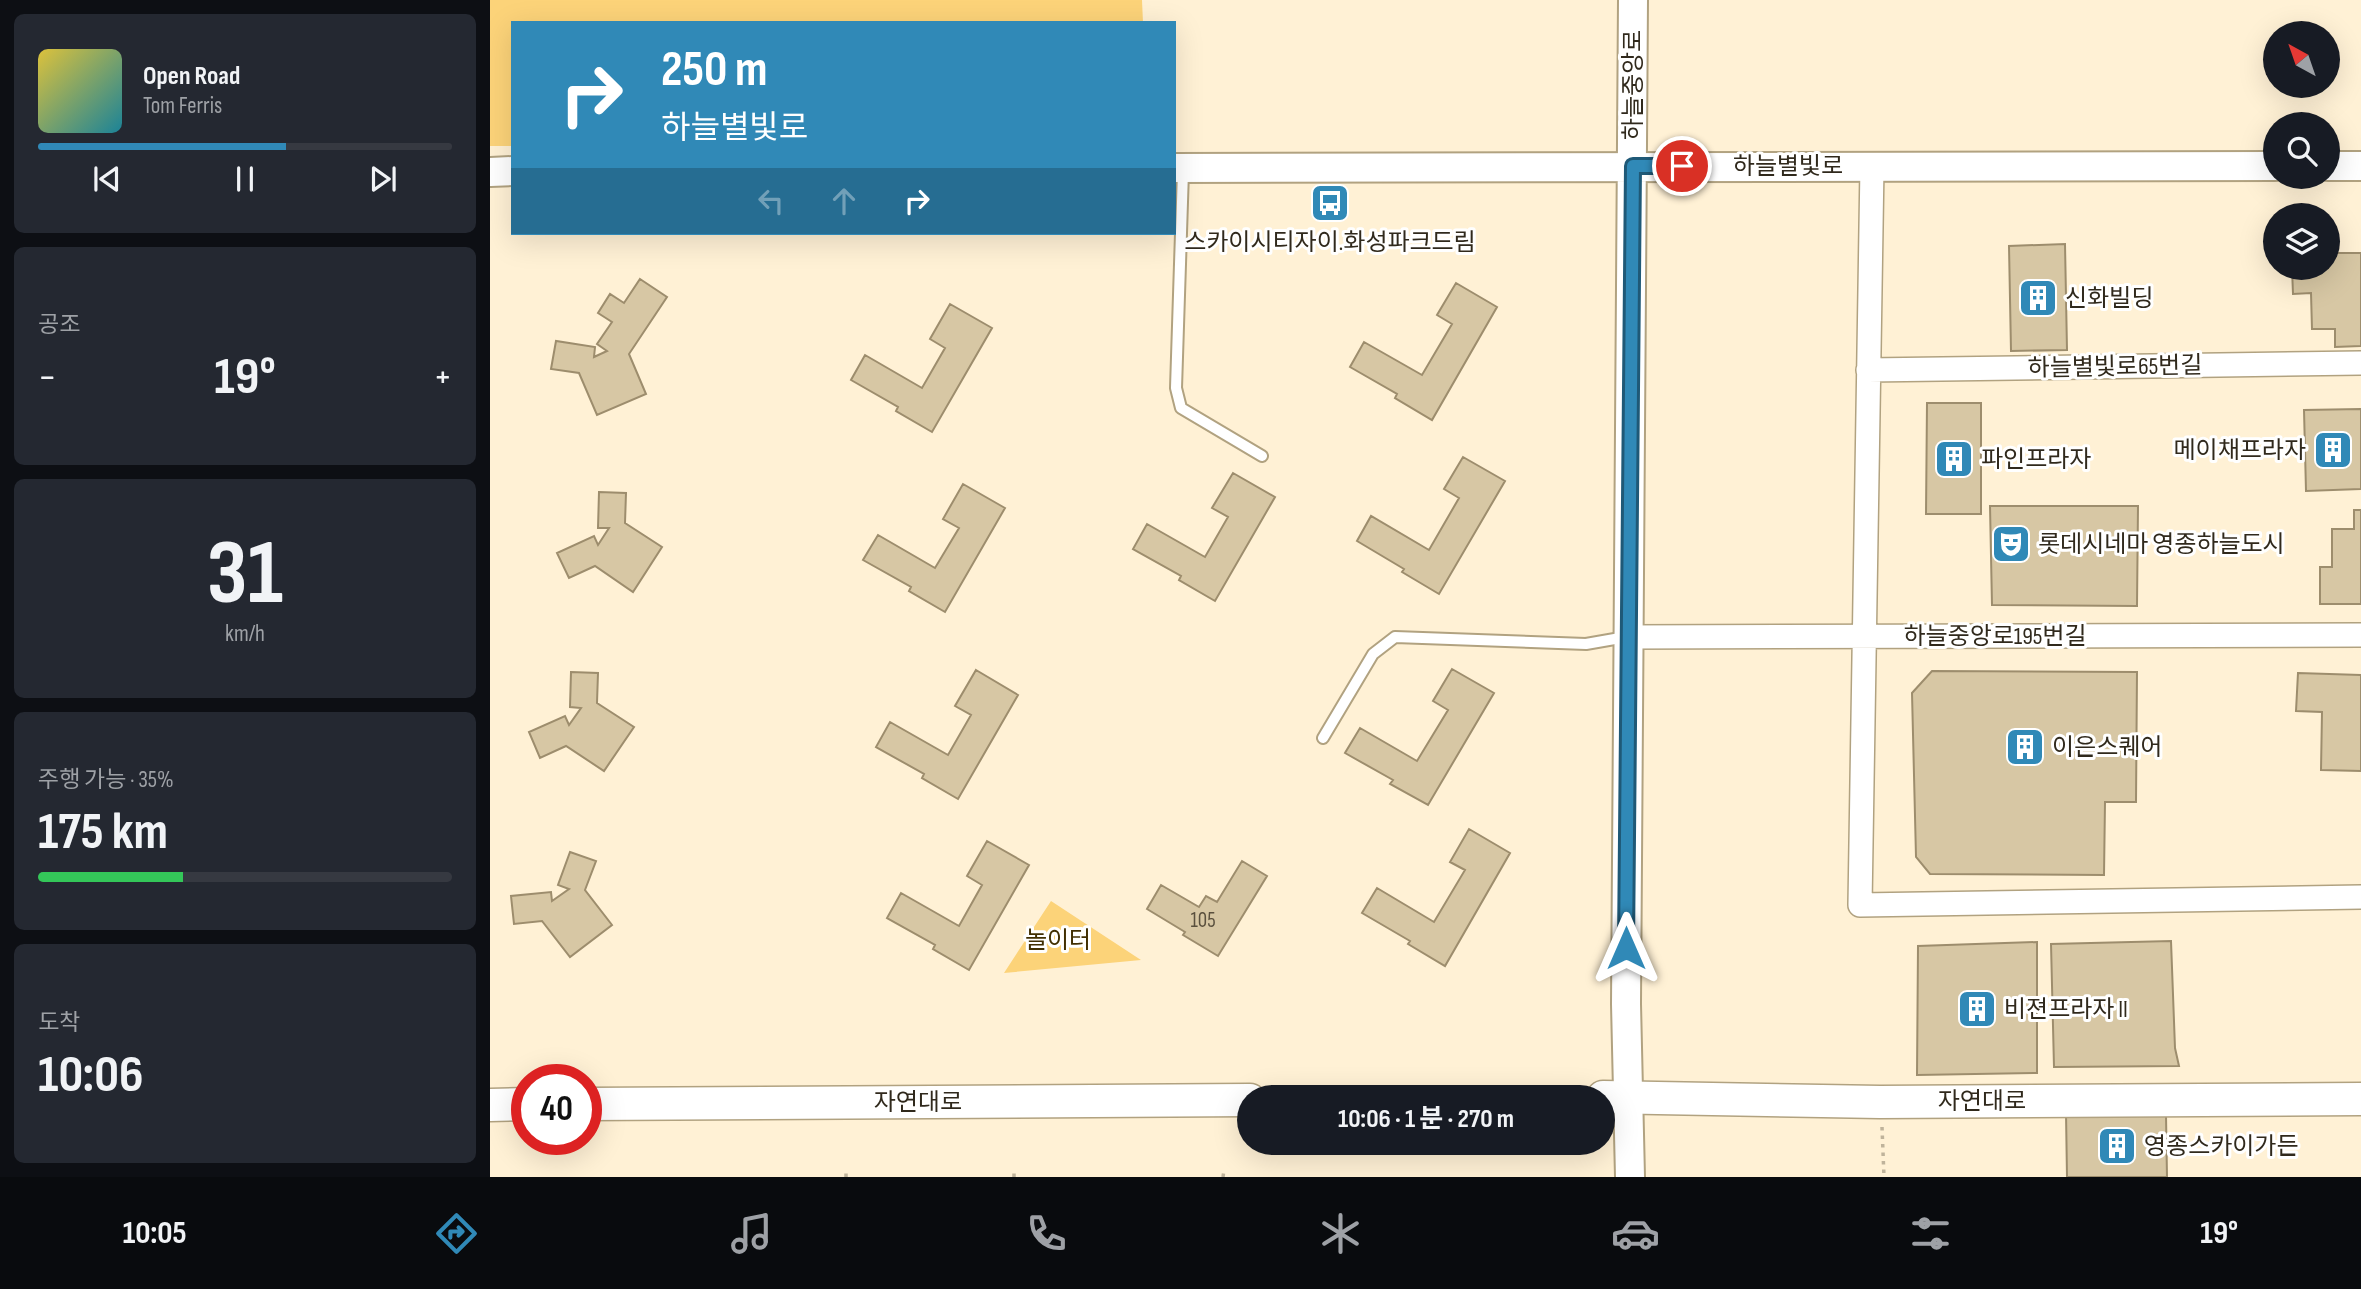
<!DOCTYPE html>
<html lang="ko">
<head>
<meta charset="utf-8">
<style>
	:root { --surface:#171b24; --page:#242831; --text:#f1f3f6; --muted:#9ea1a6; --line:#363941; --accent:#3089b7 }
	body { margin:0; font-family:"Sofia Sans Condensed","Noto Sans KR",sans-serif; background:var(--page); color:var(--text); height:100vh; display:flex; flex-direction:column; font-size:26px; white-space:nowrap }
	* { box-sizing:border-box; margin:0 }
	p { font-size:23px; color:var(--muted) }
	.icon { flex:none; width:38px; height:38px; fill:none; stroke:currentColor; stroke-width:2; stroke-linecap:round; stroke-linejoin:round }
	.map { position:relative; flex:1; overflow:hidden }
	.panel { display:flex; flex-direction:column; gap:14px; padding:14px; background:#0d0f14; width:490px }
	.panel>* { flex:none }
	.banner { position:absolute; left:21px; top:21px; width:665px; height:214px; border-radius:0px; box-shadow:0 7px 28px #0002; background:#3089b7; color:#fff; overflow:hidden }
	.needle { width:46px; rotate:320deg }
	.buttons { position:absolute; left:1773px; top:21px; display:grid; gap:14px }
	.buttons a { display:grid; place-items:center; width:77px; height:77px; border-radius:50%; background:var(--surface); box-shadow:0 7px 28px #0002; font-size:35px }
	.speed { position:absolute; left:21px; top:1064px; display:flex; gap:14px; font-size:35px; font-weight:700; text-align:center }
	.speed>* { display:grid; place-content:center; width:91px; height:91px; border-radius:50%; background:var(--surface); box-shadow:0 7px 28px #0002; line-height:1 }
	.speed .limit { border:10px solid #d22; background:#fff; color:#111 }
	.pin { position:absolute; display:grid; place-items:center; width:60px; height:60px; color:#fff; margin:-30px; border:4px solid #fff; border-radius:50%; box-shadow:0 2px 7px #0007 }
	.me { position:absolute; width:77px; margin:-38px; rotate:0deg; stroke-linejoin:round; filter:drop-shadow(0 0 5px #0008) }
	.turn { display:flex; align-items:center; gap:24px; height:147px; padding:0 35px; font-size:32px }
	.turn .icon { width:91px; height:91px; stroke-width:2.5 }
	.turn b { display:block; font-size:49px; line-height:60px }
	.lanes { display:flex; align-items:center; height:66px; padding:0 35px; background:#0003; justify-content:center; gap:35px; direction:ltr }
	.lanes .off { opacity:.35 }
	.big { font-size:52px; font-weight:700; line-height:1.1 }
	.panel .tile { flex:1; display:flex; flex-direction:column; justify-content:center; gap:10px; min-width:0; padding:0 24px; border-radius:10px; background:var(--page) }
	.panel .dial { align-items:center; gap:0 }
	.dial b { font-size:91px; line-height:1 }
	.song { display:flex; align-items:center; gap:21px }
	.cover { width:84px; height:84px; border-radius:10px; background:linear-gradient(135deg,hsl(50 70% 55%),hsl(190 70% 35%)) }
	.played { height:7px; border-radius:4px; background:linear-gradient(90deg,var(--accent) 60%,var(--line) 60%) }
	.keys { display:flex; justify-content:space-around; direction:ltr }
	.heat { display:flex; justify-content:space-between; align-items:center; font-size:38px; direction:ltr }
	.charge { height:10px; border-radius:5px; background:linear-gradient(90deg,#34c759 35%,var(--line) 0) }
	.trip { position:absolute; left:747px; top:1085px; width:378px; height:70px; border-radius:35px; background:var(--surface); box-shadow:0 7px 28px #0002; font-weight:700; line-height:70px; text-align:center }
	.tab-bar { display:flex; height:112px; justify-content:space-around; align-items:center; background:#090b0e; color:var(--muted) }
	.tab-bar .icon { width:49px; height:49px }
	.tab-bar .on { color:var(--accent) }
	.tab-bar b { font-size:32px; color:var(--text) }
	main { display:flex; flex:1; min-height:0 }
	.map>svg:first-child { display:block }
	.green { fill:#fcd379 }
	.building { fill:#d7c7a4; stroke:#9d8d6d; stroke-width:2 }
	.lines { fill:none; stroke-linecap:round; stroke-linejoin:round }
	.service-casing { stroke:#b1a280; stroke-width:14 }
	.minor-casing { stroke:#b1a280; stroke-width:26 }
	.tertiary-casing { stroke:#b1a280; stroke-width:32 }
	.secondary-casing { stroke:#b1a280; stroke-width:35 }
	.path { stroke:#bfb39b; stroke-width:3.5; stroke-dasharray:3.5 5; stroke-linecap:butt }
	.service { stroke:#fff; stroke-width:10 }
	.minor { stroke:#fff; stroke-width:23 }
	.tertiary { stroke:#fff; stroke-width:28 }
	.secondary { stroke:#fff; stroke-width:32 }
	.route-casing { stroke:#1f5977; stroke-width:18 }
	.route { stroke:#3089b7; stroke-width:12 }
	.labels { text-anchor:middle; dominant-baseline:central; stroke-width:6; stroke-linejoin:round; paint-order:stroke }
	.number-label { font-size:21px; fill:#5a503e }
	.street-label { font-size:24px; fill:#30291c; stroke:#fff }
	.poi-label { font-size:24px; fill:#30291c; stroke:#fff; text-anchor:start }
	.park-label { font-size:24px; fill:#412f02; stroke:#fff }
</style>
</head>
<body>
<main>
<section class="panel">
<div class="tile">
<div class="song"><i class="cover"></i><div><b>Open Road</b><p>Tom Ferris</p></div></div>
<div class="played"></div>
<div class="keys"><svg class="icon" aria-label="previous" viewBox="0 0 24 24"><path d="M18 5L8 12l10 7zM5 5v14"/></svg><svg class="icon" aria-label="pause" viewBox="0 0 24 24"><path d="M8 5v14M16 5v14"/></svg><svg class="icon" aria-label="next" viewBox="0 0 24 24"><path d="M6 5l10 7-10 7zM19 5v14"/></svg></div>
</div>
<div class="tile"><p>공조</p>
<div class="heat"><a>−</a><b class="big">19°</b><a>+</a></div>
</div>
<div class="tile dial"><b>31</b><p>km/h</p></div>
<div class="tile"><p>주행 가능 · 35%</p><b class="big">175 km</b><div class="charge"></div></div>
<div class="tile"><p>도착</p><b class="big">10:06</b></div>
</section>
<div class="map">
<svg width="1871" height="1177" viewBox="0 0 1871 1177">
	<rect width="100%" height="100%" fill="#fff1d5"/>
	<path class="green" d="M 0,0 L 652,0 L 653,23 L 23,23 L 23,146 L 0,146 Z
		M 561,901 L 651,960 L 514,973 Z"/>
	<path class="building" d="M 1575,244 L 1577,350 L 1521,351 L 1519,246 Z
		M 1838,253 L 1871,253 L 1871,346 L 1845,347 L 1845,329 L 1822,329 L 1821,293 L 1803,294 L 1802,268 L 1838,268 Z
		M 150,279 L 177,297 L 139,354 L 156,394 L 107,415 L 89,373 L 61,369 L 66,341 L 105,347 L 104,357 L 117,351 L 107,344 L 122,322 L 108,313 L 120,294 L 134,303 Z
		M 966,283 L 1007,307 L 942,420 L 905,398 L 907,394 L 860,367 L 874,342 L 932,375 L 962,324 L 947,315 Z
		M 460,304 L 502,328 L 442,432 L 406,411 L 408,407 L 361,380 L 375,355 L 432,388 L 455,348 L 440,339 Z
		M 1437,403 L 1491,403 L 1491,514 L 1436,514 Z
		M 1871,409 L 1871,489 L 1816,491 L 1814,410 Z
		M 973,457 L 1015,481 L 949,594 L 912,572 L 914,569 L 867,541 L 881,516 L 939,550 L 969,498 L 954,489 Z
		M 743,473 L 785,497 L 725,601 L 689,580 L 691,576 L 643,549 L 657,524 L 715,557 L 738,517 L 722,508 Z
		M 473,484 L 515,508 L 455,612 L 419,591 L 421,587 L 373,560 L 388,535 L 445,568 L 469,528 L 453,519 Z
		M 109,492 L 136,493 L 135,523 L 172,547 L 143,592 L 105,566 L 79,578 L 67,553 L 104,536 L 108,545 L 119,528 L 108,528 Z
		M 1500,506 L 1648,506 L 1647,606 L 1502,605 Z
		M 1864,510 L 1871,510 L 1871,604 L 1830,604 L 1830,567 L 1842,567 L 1842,529 L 1864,529 Z
		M 962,669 L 1004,693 L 938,805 L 900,784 L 903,780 L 855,753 L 870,728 L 927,761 L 958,710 L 943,701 Z
		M 486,670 L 528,695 L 468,799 L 432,778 L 434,774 L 386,747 L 400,722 L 458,755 L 481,715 L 465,706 Z
		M 1442,671 L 1647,672 L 1646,802 L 1615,802 L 1614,875 L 1440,874 L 1426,857 L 1422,693 Z
		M 81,672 L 108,673 L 107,703 L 144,727 L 114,771 L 76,746 L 50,758 L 39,732 L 75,716 L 79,725 L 91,708 L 80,707 Z
		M 1808,673 L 1871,675 L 1871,771 L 1831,770 L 1832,712 L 1806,711 Z
		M 979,829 L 1020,853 L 955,966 L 918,944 L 920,941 L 872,913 L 887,888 L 944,922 L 975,870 L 960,862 Z
		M 497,841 L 539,865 L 479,970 L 443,949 L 445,945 L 397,918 L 411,893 L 469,926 L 492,885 L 477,876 Z
		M 80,852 L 106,861 L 95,890 L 122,925 L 80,957 L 52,921 L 24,924 L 21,896 L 61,892 L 62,901 L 79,889 L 68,885 Z
		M 752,861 L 777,876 L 728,956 L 693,935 L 695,932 L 657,909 L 671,885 L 709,907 L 716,896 L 727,902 Z
		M 1681,941 L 1685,1048 L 1689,1066 L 1564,1067 L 1561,944 Z
		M 1547,942 L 1547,1073 L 1427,1075 L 1428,946 Z
		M 1576,1113 L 1676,1115 L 1677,1177 L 1577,1177 Z"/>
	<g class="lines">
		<defs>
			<path id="service" d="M 693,171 L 686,388 L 691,408 L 772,456
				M 833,738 L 883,654 L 905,637 L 1096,644 L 1136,637"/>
			<path id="minor" d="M 1382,166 L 1370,905 L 1871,897
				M 1378,370 L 1871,363
				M 1139,637 L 1871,635"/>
			<path id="tertiary" d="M 1838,166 L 1871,166
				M 684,168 L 1785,166
				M 0,172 L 23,171
				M 1140,1177 L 1136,1004 L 1143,0"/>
			<path id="secondary" d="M 1113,1097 L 1390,1102 L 1871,1099
				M 96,1104 L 760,1100
				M 0,1105 L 37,1104"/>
		</defs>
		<use href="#service" class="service-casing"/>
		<use href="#minor" class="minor-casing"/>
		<use href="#tertiary" class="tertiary-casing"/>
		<use href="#secondary" class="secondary-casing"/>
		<path class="path" d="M 1392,1127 L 1394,1177
			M 356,1177 L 356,1171
			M 524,1177 L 524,1170
			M 733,1177 L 734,1170"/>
		<use href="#service" class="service"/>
		<use href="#minor" class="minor"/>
		<use href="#tertiary" class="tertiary"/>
		<use href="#secondary" class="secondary"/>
	</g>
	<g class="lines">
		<defs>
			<path id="route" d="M 1136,948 L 1143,166 L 1192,166"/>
		</defs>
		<use href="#route" class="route-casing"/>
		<use href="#route" class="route"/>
	</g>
	<defs>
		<symbol id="bus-square" viewBox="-11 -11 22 22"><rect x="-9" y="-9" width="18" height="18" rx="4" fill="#3089b7" stroke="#fff"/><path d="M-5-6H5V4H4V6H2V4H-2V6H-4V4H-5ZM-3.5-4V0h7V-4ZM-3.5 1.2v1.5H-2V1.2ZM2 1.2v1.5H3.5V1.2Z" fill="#fff"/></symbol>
		<symbol id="building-square" viewBox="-11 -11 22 22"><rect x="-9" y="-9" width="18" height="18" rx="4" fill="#3089b7" stroke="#fff"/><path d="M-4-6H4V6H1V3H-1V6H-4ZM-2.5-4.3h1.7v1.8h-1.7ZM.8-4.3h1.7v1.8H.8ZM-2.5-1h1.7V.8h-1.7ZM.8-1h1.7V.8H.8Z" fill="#fff"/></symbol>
		<symbol id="theatre-square" viewBox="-11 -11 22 22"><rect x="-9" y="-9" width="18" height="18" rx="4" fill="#3089b7" stroke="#fff"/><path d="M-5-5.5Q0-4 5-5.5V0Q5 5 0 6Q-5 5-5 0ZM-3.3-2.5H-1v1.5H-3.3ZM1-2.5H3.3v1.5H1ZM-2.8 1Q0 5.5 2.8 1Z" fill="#fff"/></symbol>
	</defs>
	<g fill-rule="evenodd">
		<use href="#bus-square" x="818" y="181" width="44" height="44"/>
		<use href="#building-square" x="1526" y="276" width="44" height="44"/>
		<use href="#building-square" x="1821" y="428" width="44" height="44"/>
		<use href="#building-square" x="1442" y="437" width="44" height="44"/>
		<use href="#theatre-square" x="1499" y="522" width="44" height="44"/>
		<use href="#building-square" x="1513" y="725" width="44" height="44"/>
		<use href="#building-square" x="1465" y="987" width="44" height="44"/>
		<use href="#building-square" x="1605" y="1124" width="44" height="44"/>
	</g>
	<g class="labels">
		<g class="number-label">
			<text x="713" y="920">105</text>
		</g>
		<g class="street-label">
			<text transform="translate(1143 85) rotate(-90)">하늘중앙로</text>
			<text x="1298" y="166">하늘별빛로</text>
			<text transform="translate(1625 367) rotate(-1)">하늘별빛로65번길</text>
			<text x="1505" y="636">하늘중앙로195번길</text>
			<text x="1492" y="1101">자연대로</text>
			<text x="428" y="1102">자연대로</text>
		</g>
		<g class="poi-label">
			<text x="840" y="242" text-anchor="middle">스카이시티자이.화성파크드림</text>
			<text x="1575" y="298">신화빌딩</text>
			<text x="1816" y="450" text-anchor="end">메이채프라자</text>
			<text x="1491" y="459">파인프라자</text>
			<text x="1548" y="544">롯데시네마 영종하늘도시</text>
			<text x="1562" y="747">이은스퀘어</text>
			<text x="1514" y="1009">비젼프라자 II</text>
			<text x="1654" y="1146">영종스카이가든</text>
		</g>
		<g class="park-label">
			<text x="568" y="940">놀이터</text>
		</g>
	</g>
</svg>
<div class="buttons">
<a><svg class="needle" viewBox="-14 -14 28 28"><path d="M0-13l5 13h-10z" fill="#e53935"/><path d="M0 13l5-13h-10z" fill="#9ea1a6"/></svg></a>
<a><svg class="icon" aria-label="search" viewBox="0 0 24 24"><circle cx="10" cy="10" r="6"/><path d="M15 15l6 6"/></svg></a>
<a><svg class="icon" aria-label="layers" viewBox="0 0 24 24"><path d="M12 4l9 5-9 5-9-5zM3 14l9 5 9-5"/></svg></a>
</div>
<div class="speed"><div class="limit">40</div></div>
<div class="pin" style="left:1192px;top:166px;background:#d93025"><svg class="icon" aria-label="arrive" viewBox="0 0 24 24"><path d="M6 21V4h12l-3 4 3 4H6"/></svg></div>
<svg class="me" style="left:1136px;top:948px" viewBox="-20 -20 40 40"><path d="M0-17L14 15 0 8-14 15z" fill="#3089b7" stroke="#fff" stroke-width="4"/></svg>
<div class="trip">10:06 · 1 분 · 270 m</div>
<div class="banner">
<div class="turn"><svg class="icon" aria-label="right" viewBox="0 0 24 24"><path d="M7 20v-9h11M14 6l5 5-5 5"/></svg><div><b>250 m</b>하늘별빛로</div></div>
<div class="lanes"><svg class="icon off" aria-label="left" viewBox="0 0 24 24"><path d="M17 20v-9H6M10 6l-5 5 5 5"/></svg><svg class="icon off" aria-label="ahead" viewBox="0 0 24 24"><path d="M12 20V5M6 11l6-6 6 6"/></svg><svg class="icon" aria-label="right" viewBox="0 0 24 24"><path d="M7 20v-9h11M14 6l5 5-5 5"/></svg></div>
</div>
</div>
</main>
<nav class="tab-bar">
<b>10:05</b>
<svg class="icon on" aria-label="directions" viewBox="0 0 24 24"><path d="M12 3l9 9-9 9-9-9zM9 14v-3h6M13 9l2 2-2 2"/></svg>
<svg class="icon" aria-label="music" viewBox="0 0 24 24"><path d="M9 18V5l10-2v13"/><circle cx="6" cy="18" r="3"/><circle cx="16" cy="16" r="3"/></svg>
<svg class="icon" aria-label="phone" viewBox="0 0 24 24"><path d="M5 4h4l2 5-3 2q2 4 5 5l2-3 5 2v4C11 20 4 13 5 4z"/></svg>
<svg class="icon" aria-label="climate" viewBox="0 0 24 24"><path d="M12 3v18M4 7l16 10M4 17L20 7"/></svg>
<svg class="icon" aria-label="car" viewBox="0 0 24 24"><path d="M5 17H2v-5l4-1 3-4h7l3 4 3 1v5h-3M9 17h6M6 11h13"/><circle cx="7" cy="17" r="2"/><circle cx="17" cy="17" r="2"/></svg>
<svg class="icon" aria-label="filters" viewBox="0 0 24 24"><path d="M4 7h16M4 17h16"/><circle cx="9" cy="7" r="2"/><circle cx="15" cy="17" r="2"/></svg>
<b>19°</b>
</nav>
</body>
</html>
